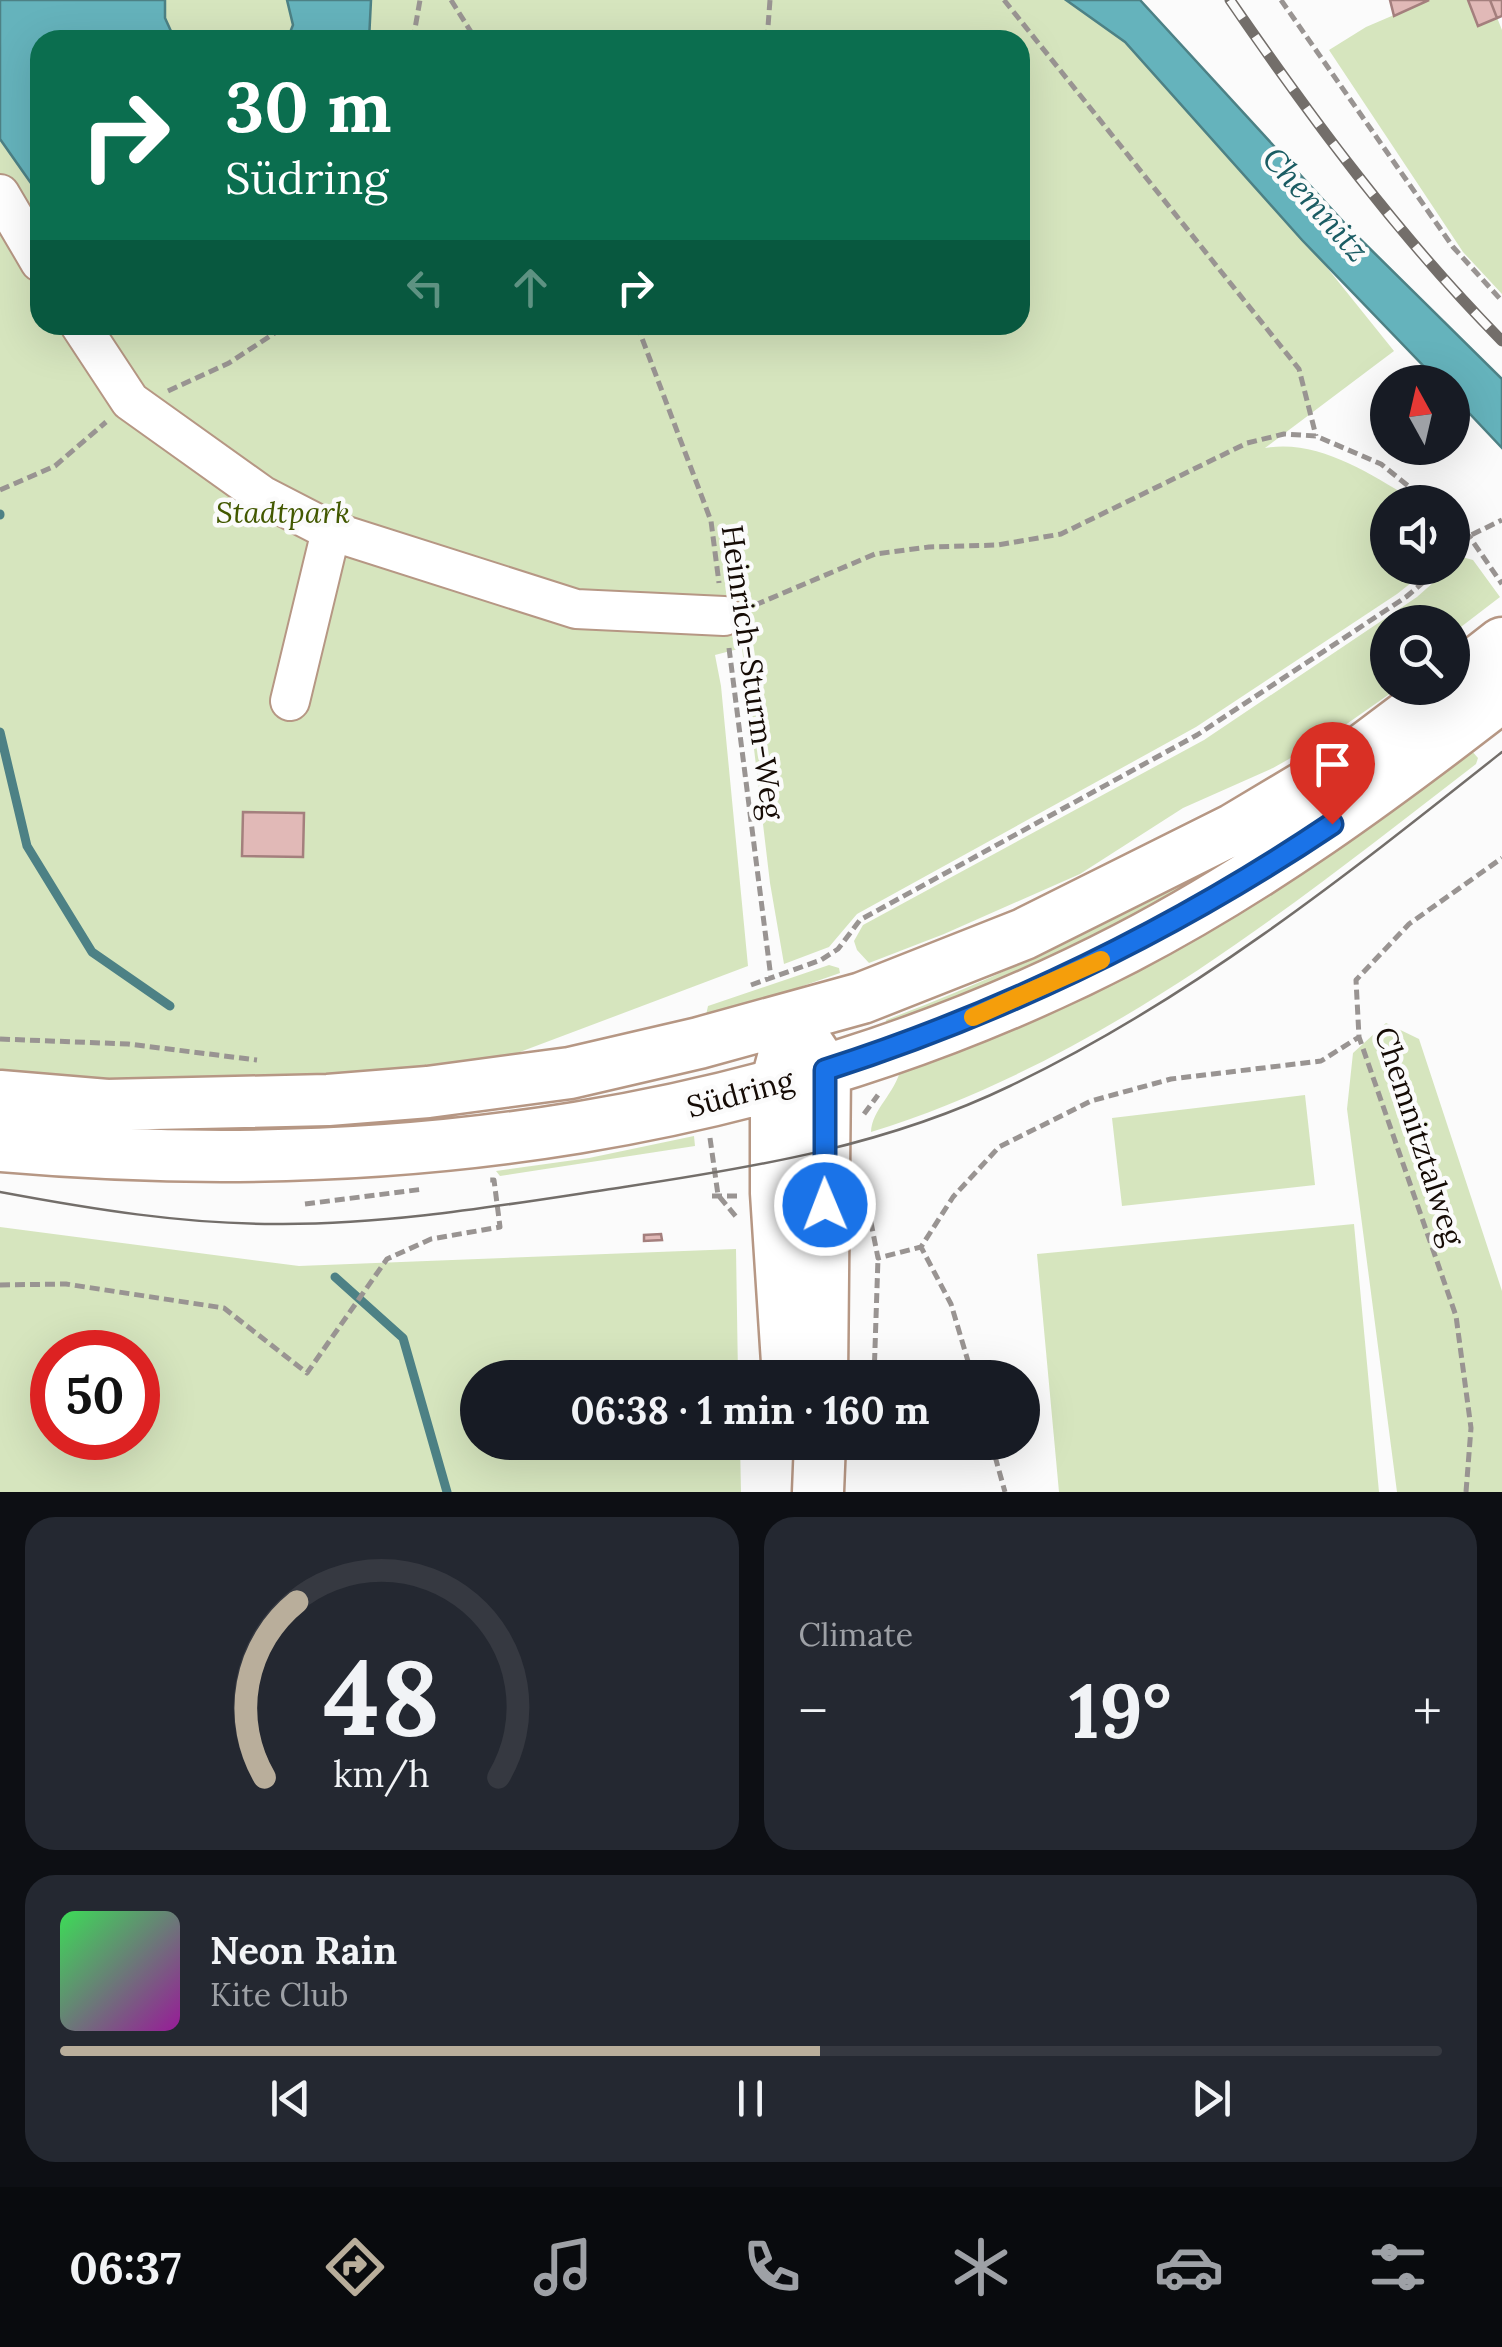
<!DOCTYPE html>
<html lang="en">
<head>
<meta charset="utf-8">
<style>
	:root { --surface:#171b24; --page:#242831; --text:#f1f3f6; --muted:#9ea1a6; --line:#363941; --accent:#b9ae9b }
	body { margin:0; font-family:Lora,serif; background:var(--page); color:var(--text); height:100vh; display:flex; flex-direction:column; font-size:38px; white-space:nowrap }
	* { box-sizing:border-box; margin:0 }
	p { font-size:32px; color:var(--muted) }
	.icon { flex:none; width:55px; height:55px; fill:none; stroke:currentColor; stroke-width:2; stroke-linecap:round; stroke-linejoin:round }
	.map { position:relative; height:1492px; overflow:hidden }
	.side { display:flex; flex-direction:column; gap:25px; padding:25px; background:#0d0f14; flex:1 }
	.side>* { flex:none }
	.banner { position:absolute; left:30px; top:30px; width:1000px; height:305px; border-radius:30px; box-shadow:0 10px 40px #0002; background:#0b6e4f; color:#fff; overflow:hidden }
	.needle { width:65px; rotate:352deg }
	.tools { position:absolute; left:1370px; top:365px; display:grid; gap:20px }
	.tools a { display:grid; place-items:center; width:100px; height:100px; border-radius:50%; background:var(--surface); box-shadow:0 10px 40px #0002; font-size:50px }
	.speed { position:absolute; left:30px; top:1330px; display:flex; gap:20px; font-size:50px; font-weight:700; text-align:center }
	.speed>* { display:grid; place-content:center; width:130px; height:130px; border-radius:50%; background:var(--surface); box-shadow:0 10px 40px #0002; line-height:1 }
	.speed .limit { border:15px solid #d22; background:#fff; color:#111 }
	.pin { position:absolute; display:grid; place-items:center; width:85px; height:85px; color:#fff; margin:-102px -42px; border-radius:50% 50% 50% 0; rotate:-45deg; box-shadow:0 0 10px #0007 }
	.pin .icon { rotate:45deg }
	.me { position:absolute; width:110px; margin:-55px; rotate:359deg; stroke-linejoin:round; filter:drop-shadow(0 0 8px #0008) }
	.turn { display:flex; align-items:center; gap:35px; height:210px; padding:0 30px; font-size:45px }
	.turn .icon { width:130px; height:130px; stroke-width:2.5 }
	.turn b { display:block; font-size:70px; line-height:85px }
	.lanes { display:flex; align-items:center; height:95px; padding:0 30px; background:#0003; justify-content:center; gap:50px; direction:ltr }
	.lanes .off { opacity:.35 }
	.big { font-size:75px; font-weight:800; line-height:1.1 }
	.side .tile { flex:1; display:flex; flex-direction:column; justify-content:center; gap:15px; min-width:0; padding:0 35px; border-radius:30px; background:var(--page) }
	.side .dial { align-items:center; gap:0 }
	.dial svg { height:260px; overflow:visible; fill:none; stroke:var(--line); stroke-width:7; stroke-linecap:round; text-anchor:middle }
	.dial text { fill:var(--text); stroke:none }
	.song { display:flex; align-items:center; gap:30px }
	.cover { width:120px; height:120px; border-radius:15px; background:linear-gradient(135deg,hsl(130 70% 55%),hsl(300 70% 35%)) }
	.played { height:10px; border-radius:5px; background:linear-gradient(90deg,var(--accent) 55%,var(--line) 55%) }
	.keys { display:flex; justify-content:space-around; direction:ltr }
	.heat { display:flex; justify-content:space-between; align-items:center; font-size:55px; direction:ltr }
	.side .tiles { flex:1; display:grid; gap:25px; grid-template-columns:1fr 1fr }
	.tile:last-child { grid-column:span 2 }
	.trip { position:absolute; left:460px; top:1360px; width:580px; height:100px; border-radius:50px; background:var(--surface); box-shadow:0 10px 40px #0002; font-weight:800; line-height:100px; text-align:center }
	.tabs { display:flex; height:160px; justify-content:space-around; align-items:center; background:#090b0e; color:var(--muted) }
	.tabs .icon { width:70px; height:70px }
	.tabs .selected { color:var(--accent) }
	.tabs b { font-size:45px; color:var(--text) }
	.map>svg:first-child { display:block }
	.green { fill:#d6e5be; fill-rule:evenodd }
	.water { fill:#65b3bc; stroke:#4d8185; stroke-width:2.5 }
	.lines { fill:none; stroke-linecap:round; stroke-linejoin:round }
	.stream { stroke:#4d8185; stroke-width:9 }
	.building { fill:#e1b9b7; stroke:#a47f7d; stroke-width:2.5 }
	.minor-casing { stroke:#b69784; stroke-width:42 }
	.major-casing { stroke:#b69784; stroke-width:55 }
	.path { stroke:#999492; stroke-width:5; stroke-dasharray:10 5; stroke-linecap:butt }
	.minor { stroke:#fff; stroke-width:38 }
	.major { stroke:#fff; stroke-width:50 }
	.tram { stroke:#736e6a; stroke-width:2.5 }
	.rail-casing { stroke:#736e6a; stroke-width:11 }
	.rail { stroke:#fbfbfb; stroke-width:8; stroke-dasharray:22; stroke-linecap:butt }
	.route-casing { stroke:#114b97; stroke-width:25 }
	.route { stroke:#1a73e8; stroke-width:18 }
	.slow { stroke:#f59e0b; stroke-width:18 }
	.labels { text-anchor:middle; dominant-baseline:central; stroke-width:9; stroke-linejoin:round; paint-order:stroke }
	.park-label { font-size:30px; font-style:italic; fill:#425800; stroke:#fbfbfb }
	.street-label { font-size:30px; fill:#150b05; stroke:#fbfbfb }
	.water-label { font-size:32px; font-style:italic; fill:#1a5c63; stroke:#fbfbfb }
</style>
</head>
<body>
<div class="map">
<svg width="1502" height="1492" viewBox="0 0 1502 1492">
	<rect width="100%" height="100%" fill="#fbfbfb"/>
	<path class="green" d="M 165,0 L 287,0 L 293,25 L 287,40 L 175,40 L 165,17 Z
		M 371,0 L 1102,0 L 1140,35 L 1394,351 L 1265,448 C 1317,439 1367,472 1409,497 L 1415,502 L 1388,502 L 1388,568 L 1430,568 L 1397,594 L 1196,727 L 857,914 L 829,947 L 784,964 L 770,883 L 742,648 L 715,655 L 721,686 L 748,966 L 499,1060 L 326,1081 L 27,1080 L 0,1075 L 0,139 L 40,196 L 40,325 L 1020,325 L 1020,40 L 369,40 Z
		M 1429,0 L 1490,0 L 1502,30 L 1502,294 L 1463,252 L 1329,50 L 1366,27 Z
		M 1462,557 L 1473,560 L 1500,597 L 1453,633 L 1452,622 L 1388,622 L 1388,688 L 1398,688 L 1328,737 L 1273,768 L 1183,808 L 1080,874 L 944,934 L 869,963 L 857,950 L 854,941 L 863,925 L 1204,740 L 1417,597 Z
		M 1465,743 L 1478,758 L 1476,764 C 1288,909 1102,1060 871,1132 C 872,1109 895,1094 901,1068 Z
		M 1286,822 L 1238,867 L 890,1033 L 886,1020 C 1027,967 1157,900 1286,822 Z
		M 829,965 L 839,968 L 840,973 L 705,1020 L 708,1006 Z
		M 1386,1023 L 1419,1039 L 1502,1291 L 1502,1492 L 1397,1492 L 1347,1109 L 1353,1053 Z
		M 1305,1095 L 1315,1185 L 1122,1206 L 1112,1118 Z
		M 694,1136 L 695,1146 L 500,1176 L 496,1171 L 589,1158 Z
		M 1354,1224 L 1379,1492 L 1059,1492 L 1037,1254 Z
		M 0,1227 L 299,1266 L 736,1249 L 738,1377 L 478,1378 L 478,1442 L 740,1443 L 741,1492 L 0,1492 ZM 52,1352 L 138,1352 L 138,1438 L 52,1438 Z"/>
	<path class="water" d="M 0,0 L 165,0 L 165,18 L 175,40 L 40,40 L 40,196 L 0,139 Z
		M 287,0 L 371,0 L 369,40 L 287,40 L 293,25 Z
		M 1066,0 L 1140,0 L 1350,229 L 1502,379 L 1502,448 L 1453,396 L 1452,382 L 1439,382 L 1302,240 L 1125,42 Z"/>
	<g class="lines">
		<path class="stream" d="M 0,515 L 0,514
			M 0,732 L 27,846 L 92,952 L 170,1006
			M 335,1277 L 403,1338 L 447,1492"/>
	</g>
	<path class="building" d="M 1390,0 L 1429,0 L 1394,16 Z
		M 1468,0 L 1490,0 L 1497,18 L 1478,26 Z
		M 1490,0 L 1502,0 L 1502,16 L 1497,18 Z
		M 243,812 L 304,813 L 303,857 L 242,856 Z
		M 661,1234 L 662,1240 L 644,1241 L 644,1235 Z
		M 681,1366 L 681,1378 L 659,1378 L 658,1367 Z"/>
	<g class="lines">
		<defs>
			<path id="minor" d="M 0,194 L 40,262
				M 80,325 L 130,401 L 263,496 L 331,531 L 576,609 L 724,616
				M 290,701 L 331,531"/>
			<path id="major" d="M 1452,682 L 1502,643
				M 807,1043 L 825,1070 L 822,1378
				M 784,1054 L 776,1084 L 776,1193 L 788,1378
				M 0,1096 L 107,1105 L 328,1100 L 428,1092 L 570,1073 L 699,1043 L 862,998 L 1024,934 L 1234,829 L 1348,761 L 1445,688
				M 0,1146 C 388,1180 777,1129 1126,948 C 1261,878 1382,789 1502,696
				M 818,1492 L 820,1442"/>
		</defs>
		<use href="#minor" class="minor-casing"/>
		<use href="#major" class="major-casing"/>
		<path class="path" d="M 451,0 L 476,40
			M 1004,0 L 1299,369 L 1316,436
			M 1281,0 L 1453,247 L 1502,301
			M 413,40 L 420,0
			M 767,40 L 770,0
			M 637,325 L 711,521 L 719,583
			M 168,391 L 229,363 L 287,325
			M 0,490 L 55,466 L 106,422
			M 1452,523 L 1469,536 L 1502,584
			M 1452,557 L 1469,536 L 1502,520
			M 755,605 L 875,554 L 929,547 L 998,545 L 1061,534 L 1247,443 L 1284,434 L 1316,436 L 1381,464 L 1428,502
			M 729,648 L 771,978
			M 751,985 L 821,960 L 838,949 L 860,920 L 1197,735 L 1406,597 L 1440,568
			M 0,1039 L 128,1044 L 257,1060
			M 864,1114 L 878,1095
			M 710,1138 L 718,1195 L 738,1219
			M 865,1192 L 878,1258 L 921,1247
			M 712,1196 L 739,1196
			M 305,1204 L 424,1189
			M 0,1285 L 66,1284 L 224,1308 L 307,1373 L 387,1259 L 431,1239 L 500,1227 L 494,1180 L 490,1180
			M 874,1378 L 878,1258
			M 973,1378 L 951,1304 L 921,1247 L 953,1197 L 999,1147 L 1091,1101 L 1171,1079 L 1321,1061 L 1359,1037
			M 991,1442 L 1005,1492
			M 1466,1492 L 1471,1428 L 1456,1316 L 1359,1037 L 1356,980 L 1409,924 L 1502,858"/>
		<use href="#minor" class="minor"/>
		<use href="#major" class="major"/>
		<path class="tram" d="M 0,1192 C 91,1209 183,1224 275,1224 C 393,1225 509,1204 624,1187 C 757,1167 888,1145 1010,1086 C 1190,1000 1347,875 1502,752"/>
		<defs>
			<path id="rail" d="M 1230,0 C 1314,122 1398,235 1502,341"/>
		</defs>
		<use href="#rail" class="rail-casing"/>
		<use href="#rail" class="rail"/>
	</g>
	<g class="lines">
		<defs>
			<path id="route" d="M 825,1205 L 825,1070 C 1006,1012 1174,930 1332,824"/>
		</defs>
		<use href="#route" class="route-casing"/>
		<use href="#route" class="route"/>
		<path class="slow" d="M 973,1017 L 1101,960"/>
	</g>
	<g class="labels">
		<g class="park-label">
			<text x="283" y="512">Stadtpark</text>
		</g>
		<g class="street-label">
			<text transform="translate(753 672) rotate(82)">Heinrich-Sturm-Weg</text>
			<text transform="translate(740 1093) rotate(-15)">Südring</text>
			<text transform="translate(1420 1136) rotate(72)">Chemnitztalweg</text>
		</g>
		<g class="water-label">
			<text transform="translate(1316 204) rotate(48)">Chemnitz</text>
		</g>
	</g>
</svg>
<div class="tools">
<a><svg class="needle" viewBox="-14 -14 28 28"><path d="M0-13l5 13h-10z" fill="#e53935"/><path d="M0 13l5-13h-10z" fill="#9ea1a6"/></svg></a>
<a><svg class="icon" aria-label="sound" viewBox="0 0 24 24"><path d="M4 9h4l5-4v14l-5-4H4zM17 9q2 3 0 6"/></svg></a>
<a><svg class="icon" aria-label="search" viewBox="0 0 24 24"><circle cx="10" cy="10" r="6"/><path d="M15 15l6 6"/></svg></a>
</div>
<div class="speed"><div class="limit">50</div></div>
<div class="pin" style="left:1332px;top:824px;background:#d93025"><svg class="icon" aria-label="arrive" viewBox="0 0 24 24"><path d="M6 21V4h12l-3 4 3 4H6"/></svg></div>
<svg class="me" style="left:825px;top:1205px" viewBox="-20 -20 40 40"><circle r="17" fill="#1a73e8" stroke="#fff" stroke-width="3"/><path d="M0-11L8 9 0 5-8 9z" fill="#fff"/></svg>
<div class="trip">06:38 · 1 min · 160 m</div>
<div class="banner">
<div class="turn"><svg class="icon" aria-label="right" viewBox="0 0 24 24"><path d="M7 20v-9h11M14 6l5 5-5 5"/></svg><div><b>30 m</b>Südring</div></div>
<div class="lanes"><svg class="icon off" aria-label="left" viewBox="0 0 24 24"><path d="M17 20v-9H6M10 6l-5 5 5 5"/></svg><svg class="icon off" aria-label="ahead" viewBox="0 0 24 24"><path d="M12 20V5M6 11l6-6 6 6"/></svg><svg class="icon" aria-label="right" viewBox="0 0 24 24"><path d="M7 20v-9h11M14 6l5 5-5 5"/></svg></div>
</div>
</div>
<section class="side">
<div class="tiles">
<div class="tile dial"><svg viewBox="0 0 100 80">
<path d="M14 69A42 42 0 1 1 86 69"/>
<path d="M14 69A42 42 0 0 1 24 15" stroke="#b9ae9b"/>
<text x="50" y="56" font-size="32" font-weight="700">48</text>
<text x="50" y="72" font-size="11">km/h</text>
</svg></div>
<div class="tile"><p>Climate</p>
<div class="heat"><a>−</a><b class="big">19°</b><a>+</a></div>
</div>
<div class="tile">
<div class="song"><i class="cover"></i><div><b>Neon Rain</b><p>Kite Club</p></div></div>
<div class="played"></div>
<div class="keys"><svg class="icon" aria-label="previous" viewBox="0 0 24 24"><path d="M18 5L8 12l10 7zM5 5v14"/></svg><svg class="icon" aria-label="pause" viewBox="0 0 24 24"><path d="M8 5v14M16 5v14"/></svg><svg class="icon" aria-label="next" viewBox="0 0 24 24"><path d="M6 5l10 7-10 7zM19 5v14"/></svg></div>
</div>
</div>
</section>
<nav class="tabs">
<b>06:37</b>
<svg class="icon selected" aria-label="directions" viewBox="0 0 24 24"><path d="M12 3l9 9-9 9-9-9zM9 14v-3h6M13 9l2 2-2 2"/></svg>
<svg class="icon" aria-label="music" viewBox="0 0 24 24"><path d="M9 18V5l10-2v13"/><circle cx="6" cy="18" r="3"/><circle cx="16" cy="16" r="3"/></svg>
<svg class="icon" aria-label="phone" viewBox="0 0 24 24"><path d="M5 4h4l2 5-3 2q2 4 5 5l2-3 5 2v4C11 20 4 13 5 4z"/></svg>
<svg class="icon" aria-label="climate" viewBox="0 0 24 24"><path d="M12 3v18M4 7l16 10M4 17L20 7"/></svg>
<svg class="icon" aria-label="car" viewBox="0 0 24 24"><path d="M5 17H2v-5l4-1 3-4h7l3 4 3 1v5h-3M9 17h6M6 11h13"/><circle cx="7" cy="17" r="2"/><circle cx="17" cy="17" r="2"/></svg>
<svg class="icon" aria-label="filters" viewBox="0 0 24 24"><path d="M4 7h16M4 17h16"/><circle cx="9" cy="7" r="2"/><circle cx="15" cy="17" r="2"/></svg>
</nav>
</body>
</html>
